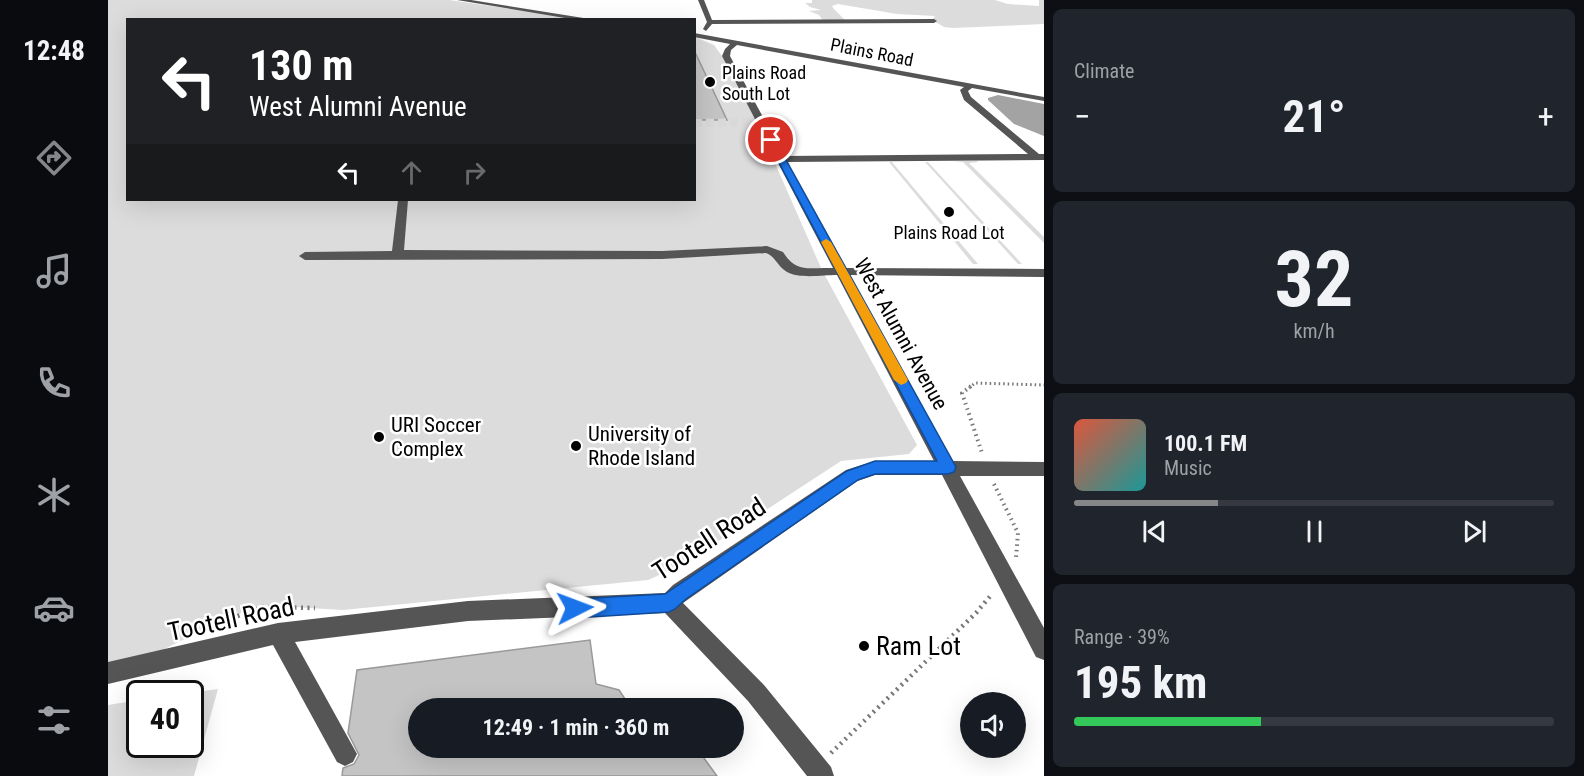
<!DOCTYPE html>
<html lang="en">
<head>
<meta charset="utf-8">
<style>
	:root { --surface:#171b24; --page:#20242c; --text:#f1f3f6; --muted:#9ea1a6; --line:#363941; --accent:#858687 }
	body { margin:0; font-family:"Roboto Condensed",sans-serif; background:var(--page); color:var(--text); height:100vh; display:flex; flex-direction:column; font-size:22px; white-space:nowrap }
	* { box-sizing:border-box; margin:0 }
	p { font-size:20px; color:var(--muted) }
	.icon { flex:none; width:33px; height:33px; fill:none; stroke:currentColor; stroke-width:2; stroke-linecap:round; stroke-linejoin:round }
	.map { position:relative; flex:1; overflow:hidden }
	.side { display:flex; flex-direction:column; gap:9px; padding:9px; background:#0d0f14; width:540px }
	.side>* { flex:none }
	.banner { position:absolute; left:18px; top:18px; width:570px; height:183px; border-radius:0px; box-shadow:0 6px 24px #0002; background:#202124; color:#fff; overflow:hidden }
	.buttons { position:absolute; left:852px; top:692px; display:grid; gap:12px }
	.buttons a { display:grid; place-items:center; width:66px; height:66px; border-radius:50%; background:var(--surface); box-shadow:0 6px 24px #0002; font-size:30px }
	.speed { position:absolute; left:18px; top:680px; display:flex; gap:12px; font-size:30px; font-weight:700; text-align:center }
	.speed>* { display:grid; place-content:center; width:78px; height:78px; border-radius:50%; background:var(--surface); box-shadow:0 6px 24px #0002; line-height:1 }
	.speed .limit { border:3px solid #111; border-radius:9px; background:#fff; color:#111 }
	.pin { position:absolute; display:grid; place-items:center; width:51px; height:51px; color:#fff; margin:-26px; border:3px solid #fff; border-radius:50%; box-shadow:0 2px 6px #0007 }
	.me { position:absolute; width:66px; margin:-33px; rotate:87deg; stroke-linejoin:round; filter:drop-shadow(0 0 4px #0008) }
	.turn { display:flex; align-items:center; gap:21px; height:126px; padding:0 24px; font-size:27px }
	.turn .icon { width:78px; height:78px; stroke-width:2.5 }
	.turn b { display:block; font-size:42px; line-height:51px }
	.lanes { display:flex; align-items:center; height:57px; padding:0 24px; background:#0003; justify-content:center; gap:30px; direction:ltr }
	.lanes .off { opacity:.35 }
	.big { font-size:45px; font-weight:700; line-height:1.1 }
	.side .widget { flex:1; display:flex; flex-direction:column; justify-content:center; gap:9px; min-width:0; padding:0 21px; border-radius:9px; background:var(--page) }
	.side .dial { align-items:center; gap:0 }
	.dial b { font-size:78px; line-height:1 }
	.song { display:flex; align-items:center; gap:18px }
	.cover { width:72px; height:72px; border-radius:9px; background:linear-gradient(135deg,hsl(10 70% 55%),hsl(180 70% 35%)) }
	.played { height:6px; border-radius:3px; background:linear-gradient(90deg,var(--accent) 30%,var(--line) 30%) }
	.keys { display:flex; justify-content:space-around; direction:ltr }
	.heat { display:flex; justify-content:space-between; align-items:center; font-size:33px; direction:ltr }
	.charge { height:9px; border-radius:4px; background:linear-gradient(90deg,#34c759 39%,var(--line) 0) }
	.trip { position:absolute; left:300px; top:698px; width:336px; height:60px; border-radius:30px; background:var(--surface); box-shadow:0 6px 24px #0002; font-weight:700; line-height:60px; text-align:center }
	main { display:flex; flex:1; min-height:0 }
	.menu { display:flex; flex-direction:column; width:108px; justify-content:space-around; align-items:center; background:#090b0e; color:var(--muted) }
	.menu .icon { width:42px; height:42px }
	.menu .selected { color:var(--accent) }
	.menu b { font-size:27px; color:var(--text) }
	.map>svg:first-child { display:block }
	.green { fill:#dcdcdc }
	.water { fill:#a3a3a3 }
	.building { fill:#c4c4c4; stroke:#999; stroke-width:1.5 }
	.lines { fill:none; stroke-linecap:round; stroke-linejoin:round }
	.minor-tunnel { stroke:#d9d9d9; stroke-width:8; stroke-dasharray:8 4; stroke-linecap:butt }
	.path-far2 { stroke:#777; stroke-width:3; stroke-dasharray:1.5 3; stroke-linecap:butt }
	.path-far1 { stroke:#777; stroke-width:4; stroke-dasharray:1.5 4; stroke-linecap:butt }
	.path { stroke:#777; stroke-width:4.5; stroke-dasharray:2 4.5; stroke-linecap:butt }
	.minor { fill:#555; fill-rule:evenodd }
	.route { fill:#1a73e8; stroke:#114b97; stroke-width:1.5 }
	.slow { fill:#f59e0b }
	.poi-dot { fill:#000; stroke:#fff; stroke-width:2 }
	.labels { text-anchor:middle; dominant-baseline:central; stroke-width:5; stroke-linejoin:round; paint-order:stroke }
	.far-street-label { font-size:18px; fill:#000; stroke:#fff }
	.far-poi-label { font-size:18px; fill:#000; stroke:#fff; text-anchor:start }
	.street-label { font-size:21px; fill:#000; stroke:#fff }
	.poi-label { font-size:21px; fill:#000; stroke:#fff; text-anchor:start }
	.near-street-label { font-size:26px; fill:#000; stroke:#fff }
	.near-poi-label { font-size:26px; fill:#000; stroke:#fff; text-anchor:start }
</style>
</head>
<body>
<main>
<nav class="menu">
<b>12:48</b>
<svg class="icon selected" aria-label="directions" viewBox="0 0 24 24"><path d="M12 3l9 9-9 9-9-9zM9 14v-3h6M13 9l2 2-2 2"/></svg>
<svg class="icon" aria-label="music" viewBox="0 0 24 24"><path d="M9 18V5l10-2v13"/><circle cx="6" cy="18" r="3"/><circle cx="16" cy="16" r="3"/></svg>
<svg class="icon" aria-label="phone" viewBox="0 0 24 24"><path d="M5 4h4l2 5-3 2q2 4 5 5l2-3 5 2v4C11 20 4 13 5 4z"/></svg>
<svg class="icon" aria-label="climate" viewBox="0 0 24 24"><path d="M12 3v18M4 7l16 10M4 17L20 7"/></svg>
<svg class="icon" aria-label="car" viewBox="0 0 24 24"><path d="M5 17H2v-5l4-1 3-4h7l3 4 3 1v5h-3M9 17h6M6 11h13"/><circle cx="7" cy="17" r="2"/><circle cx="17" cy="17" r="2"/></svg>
<svg class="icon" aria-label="filters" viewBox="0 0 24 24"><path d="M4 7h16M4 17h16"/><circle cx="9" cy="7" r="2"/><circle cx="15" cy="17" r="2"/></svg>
</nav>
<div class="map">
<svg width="936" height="776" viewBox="0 0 936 776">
	<rect width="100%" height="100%" fill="#fff"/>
	<path class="green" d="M 0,0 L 341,0 L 473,19 L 20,20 L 20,200 L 586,200 L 587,37 L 606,45 L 629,77 L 714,270 L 809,445 L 801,454 L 733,461 L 574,565 L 540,580 L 235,610 L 152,605 L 105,625 L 12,671 L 0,673 Z
		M 704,0 L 887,0 L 900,4 L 931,6 L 931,0 L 936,0 L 936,24 L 845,28 L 836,27 L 824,20 L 827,16 L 789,14 L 730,4 L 724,6 L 725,8 L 738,21 L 715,21 L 711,15 L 701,11 L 713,10 L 702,7 L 697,3 L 704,3 Z
		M 844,161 L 869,161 L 870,162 L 861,163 L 936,237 L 936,243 L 855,162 Z
		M 781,162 L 784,162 L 870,264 L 865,264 Z
		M 817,162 L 820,162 L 914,264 L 910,264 Z
		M 110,689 L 86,776 L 0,776 L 0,705 L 31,700 L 32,744 L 82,744 L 82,693 Z"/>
	<path class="water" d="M 890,95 L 936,104 L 936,136 L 906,124 L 880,100 L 880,98 Z"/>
	<path class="building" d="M 586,50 L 619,120 L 586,120 Z
		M 482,640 L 488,684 L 511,690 L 523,708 L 310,708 L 310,747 L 568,747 L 593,754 L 609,776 L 234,776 L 235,768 L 246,764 L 251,755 L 240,733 L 249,670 Z"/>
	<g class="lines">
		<path class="minor-tunnel" d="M 586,123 L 653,122"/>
		<path class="path-far2" d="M 861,388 L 867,383 L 936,385"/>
		<path class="path-far1" d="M 863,386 L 854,393 L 874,453
			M 886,484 L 910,533 L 908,558"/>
		<path class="path" d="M 87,632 L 154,607 L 207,608
			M 569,708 L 570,701
			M 723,753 L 868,613 L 884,594"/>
		<path class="minor" d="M 349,0 L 363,0 L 488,20 L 469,20 Z
			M 590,0 L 596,0 L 604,20 L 826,19 L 829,21 L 826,23 L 604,24 L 598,31 L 595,29 L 599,22 Z
			M 586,33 L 936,97 L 936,101 L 864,88 L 860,91 L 863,97 L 931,154 L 936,154 L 936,160 L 679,162 L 738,268 L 936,269 L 936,277 L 742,275 L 844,461 L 936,462 L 936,476 L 852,476 L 936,628 L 936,660 L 928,657 L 834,475 L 767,475 L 749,481 L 575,603 L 656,685 L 723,767 L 726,776 L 699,776 L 640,701 L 557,613 L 360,621 L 187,642 L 249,754 L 245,762 L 237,766 L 229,762 L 165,645 L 0,684 L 0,662 L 170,623 L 360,601 L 557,593 L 565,585 L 738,470 L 767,461 L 826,461 L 729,275 C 715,275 691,279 679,272 C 669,266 668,257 658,253 L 554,259 L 197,260 L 191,256 L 197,252 L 284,251 L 290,200 L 300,200 L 296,250 L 554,251 L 659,246 L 675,252 C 689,274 701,267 725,268 L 614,56 L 617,49 L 622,44 L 586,37 ZM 629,45 L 856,87 L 852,90 L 856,100 L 920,154 L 676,156 L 622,56 L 623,50 Z"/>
	</g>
	<path class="route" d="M 663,138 L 667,140 L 848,467 L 846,472 L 840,474 L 767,474 L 750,480 L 578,599 L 567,609 L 561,612 L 467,618 L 460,615 L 458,608 L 460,602 L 467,599 L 557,594 L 739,471 L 767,461 L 829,461 L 659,140 Z"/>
	<path class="slow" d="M 718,239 L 723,242 L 800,380 L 798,383 L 793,385 L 786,380 L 713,242 Z"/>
	<g class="poi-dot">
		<circle cx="602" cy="82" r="6"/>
		<circle cx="841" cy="212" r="6"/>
		<circle cx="271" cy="437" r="6"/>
		<circle cx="468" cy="446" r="6"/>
		<circle cx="756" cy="646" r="6"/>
	</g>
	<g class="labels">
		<g class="far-street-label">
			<text transform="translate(764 52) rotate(11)">Plains Road</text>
		</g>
		<g class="far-poi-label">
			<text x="614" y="72">Plains Road<tspan x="614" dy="21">South Lot</tspan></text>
			<text x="841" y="232" text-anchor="middle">Plains Road Lot</text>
		</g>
		<g class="street-label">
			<text transform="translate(793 334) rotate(61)">West Alumni Avenue</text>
		</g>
		<g class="poi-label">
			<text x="283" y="425">URI Soccer<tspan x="283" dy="24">Complex</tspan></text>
			<text x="480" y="434">University of<tspan x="480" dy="24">Rhode Island</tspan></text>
		</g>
		<g class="near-street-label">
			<text transform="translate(601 539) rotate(-33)">Tootell Road</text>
			<text transform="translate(123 619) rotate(-12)">Tootell Road</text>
		</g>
		<g class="near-poi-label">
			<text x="768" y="646">Ram Lot</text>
		</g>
	</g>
</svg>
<div class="buttons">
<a><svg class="icon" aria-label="sound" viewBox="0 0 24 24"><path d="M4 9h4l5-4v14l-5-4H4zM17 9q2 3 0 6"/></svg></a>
</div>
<div class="speed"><div class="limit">40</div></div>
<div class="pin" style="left:663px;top:140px;background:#d93025"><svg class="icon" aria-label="arrive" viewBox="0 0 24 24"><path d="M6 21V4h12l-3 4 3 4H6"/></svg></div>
<svg class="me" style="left:467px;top:608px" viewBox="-20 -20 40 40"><path d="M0-17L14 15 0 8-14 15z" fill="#1a73e8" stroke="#fff" stroke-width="4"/></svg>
<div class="trip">12:49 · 1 min · 360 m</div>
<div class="banner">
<div class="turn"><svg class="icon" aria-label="left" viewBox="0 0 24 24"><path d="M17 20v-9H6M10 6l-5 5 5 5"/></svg><div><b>130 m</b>West Alumni Avenue</div></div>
<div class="lanes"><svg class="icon" aria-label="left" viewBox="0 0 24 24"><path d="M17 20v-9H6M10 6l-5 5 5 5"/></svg><svg class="icon off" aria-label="ahead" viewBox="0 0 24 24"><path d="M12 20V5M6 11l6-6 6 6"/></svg><svg class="icon off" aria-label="right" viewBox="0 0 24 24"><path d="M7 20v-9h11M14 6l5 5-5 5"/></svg></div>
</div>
</div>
<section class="side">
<div class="widget"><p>Climate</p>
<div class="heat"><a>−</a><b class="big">21°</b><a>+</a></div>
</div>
<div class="widget dial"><b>32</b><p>km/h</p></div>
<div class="widget">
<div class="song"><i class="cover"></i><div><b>100.1 FM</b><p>Music</p></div></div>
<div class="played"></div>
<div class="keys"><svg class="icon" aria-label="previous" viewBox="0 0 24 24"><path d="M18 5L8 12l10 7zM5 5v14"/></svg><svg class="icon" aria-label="pause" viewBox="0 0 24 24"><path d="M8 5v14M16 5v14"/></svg><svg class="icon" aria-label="next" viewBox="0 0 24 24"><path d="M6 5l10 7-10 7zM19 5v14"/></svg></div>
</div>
<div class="widget"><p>Range · 39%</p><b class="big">195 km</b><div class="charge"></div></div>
</section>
</main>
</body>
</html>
